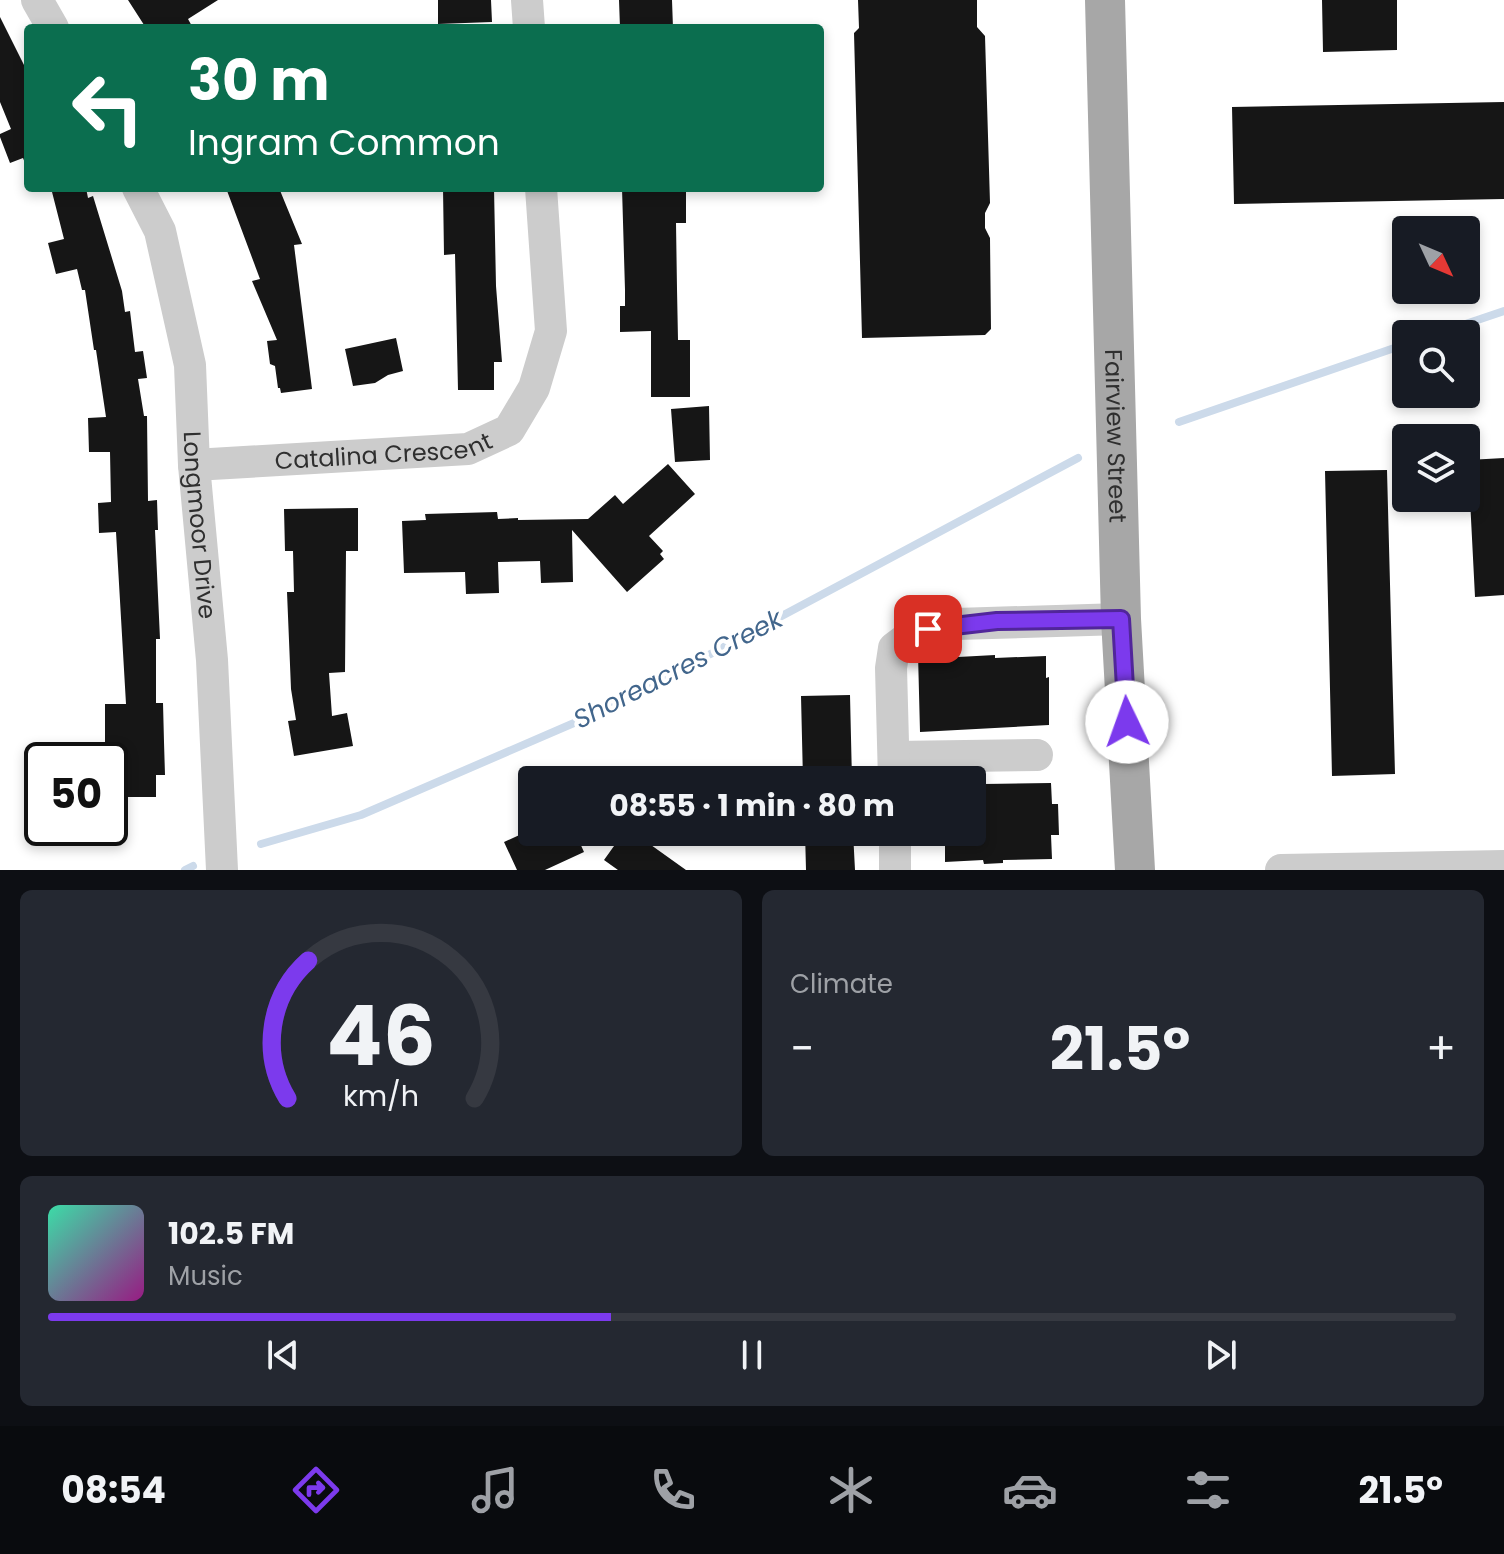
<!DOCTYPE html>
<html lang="en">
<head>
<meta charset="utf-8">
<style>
	:root { --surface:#171b24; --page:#242831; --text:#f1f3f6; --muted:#9ea1a6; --line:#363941; --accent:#7c3aed }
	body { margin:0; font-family:Poppins,sans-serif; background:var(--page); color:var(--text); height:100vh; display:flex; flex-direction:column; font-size:30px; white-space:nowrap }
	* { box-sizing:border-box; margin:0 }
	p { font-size:26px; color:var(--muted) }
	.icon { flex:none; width:44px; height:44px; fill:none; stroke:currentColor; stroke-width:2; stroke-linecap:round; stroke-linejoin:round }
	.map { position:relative; height:870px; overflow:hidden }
	.sheet { display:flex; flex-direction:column; gap:20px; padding:20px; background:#0d0f14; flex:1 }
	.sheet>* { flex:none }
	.hud { position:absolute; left:24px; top:24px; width:800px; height:168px; border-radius:8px; box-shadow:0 4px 12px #0003; background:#0b6e4f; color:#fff; overflow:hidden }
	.needle { width:52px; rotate:134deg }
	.fabs { position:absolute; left:1392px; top:216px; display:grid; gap:16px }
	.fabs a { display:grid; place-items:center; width:88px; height:88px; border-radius:8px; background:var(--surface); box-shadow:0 4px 12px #0003; font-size:40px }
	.speed { position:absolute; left:24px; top:742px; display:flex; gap:16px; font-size:40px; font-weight:700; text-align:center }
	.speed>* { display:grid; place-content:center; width:104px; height:104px; border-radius:50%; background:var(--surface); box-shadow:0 4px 12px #0003; line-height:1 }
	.speed .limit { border:4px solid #111; border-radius:12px; background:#fff; color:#111 }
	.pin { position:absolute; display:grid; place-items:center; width:68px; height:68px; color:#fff; margin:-34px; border-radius:16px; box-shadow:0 4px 12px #0006 }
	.me { position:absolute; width:88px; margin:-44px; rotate:357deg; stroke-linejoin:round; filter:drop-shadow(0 0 6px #0008) }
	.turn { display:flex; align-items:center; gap:28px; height:168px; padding:0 32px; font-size:36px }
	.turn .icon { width:104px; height:104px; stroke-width:2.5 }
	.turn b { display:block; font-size:56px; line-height:68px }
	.big { font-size:60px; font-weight:700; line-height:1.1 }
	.sheet .tile { flex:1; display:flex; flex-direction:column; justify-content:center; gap:12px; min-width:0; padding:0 28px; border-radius:12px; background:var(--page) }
	.sheet .dial { align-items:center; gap:0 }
	.dial svg { height:208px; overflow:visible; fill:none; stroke:var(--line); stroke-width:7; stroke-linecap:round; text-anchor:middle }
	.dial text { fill:var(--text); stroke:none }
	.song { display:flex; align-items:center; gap:24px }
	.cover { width:96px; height:96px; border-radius:12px; background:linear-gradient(135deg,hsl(160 70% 55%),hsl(310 70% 35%)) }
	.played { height:8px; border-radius:4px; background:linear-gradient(90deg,var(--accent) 40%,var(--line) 40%) }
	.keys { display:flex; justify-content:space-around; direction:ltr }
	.heat { display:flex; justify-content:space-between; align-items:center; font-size:44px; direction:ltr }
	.sheet .tiles { flex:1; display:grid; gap:20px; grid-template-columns:1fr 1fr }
	.tile:last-child { grid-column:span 2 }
	.trip { position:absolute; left:518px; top:766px; width:468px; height:80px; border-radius:8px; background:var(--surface); box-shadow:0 4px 12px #0003; font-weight:700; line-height:80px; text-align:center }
	.tab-bar { display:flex; height:128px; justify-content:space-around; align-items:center; background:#090b0e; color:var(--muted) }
	.tab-bar .icon { width:56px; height:56px }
	.tab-bar .active { color:var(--accent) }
	.tab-bar b { font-size:36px; color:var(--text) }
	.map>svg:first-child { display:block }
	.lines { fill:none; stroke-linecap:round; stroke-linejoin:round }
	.stream { stroke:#ccdaea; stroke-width:8 }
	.building { fill:#161616 }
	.minor { stroke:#ccc; stroke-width:32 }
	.major { stroke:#a7a7a7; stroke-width:40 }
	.route-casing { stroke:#51269a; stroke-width:20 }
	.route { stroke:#7c3aed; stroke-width:14 }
	.labels { text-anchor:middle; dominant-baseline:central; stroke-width:8; stroke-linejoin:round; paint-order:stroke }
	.street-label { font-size:24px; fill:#2f2f2f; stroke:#fff }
	.water-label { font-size:26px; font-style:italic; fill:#42668c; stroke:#fff }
</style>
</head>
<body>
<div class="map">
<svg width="1504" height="870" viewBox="0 0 1504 870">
	<rect width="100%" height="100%" fill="#fff"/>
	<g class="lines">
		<path class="stream" d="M 1436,334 L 1504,311
			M 1179,422 L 1406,344
			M 261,844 L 361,815 L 611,707 L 1078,458
			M 185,870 L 193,866"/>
	</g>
	<path class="building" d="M 128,0 L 218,0 L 188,19 L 193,28 L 146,28 Z
		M 438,0 L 491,0 L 492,22 L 438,24 Z
		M 619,0 L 672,0 L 673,28 L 620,28 Z
		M 858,0 L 977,0 L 977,27 L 985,36 L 990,203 L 985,213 L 985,228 L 990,238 L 991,329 L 985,335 L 862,338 L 854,33 L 859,28 Z
		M 1322,0 L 1397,0 L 1397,50 L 1323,52 Z
		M 0,17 L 28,73 L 27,168 L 23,158 L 10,163 L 0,137 L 0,134 L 11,129 L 0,102 Z
		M 1504,102 L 1504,199 L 1234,204 L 1232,107 Z
		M 51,188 L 86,188 L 88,198 L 93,196 L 122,291 L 125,312 L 130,311 L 135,352 L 143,351 L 147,378 L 138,379 L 144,416 L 147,416 L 148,501 L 157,500 L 158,530 L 155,530 L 160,639 L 156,639 L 156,703 L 163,703 L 164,742 L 165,775 L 156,775 L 156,797 L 112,797 L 110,760 L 105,760 L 105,704 L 126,704 L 116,532 L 99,533 L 98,503 L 111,502 L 110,452 L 89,452 L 88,418 L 106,417 L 96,350 L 94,350 L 85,290 L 82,290 L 77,269 L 56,274 L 48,243 L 64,239 Z
		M 226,188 L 279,188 L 302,244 L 294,245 L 312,389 L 281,393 L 280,388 L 278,388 L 275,366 L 270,364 L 267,341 L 277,340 L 252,281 L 260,279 Z
		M 443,188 L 494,188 L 496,286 L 502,362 L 494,362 L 494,390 L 458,390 L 455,254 L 444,255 Z
		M 622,188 L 686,189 L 686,223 L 676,223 L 677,289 L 678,340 L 690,340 L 690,397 L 651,397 L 651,331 L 620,332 L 620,306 L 625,306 L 625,290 Z
		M 396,338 L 403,371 L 388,375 L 375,383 L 353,386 L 345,349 Z
		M 709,406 L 710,460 L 675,462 L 671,409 Z
		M 1504,458 L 1504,595 L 1475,597 L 1468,460 Z
		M 668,464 L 695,494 L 649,536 L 663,551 L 660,554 L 664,559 L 627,592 L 572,530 L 573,582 L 541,583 L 540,561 L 498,562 L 499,593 L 466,594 L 465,572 L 404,573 L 402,521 L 426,520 L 425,514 L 497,512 L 498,519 L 518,518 L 518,520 L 588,519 L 615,495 L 623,504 Z
		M 1387,470 L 1395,774 L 1332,776 L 1325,471 Z
		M 358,508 L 358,551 L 346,551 L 345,672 L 329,673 L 332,716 L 347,713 L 353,746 L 294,756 L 288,721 L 296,720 L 291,689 L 287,592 L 294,592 L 293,551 L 285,551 L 284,509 Z
		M 918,654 L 958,654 L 958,657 L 995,655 L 995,658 L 1046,656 L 1046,678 L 1049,677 L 1049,725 L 920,732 Z
		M 850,695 L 852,780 L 803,780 L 801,696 Z
		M 1051,783 L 1052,804 L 1058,804 L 1059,835 L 1051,835 L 1052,859 L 1003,860 L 1003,863 L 984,864 L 983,860 L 945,862 L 945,832 L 972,832 L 972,788 L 984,784 Z
		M 526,832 L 575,832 L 584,852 L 545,870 L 517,870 L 504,842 Z
		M 624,832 L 661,832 L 651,845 L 686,870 L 618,870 L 604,860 Z
		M 805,832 L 853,832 L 855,870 L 806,870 Z"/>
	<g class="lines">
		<g class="minor">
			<path d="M 37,0 L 53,28"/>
			<path d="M 527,0 L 529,28"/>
			<path id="s1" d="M 138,188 L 160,231 L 190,365 L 194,465 L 212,660 L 222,870"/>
			<path id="s2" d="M 194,465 L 468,449 L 509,430 L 534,388 L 551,331 L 541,188"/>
			<path d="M 894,757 L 1037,755"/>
			<path d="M 894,780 L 891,668 L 894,648 L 914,633 L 956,624 L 1121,619"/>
			<path d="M 895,832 L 895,870"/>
			<path d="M 1281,870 L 1504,866"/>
		</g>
		<path class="major" id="s3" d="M 1105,0 L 1121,619 L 1135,870"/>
	</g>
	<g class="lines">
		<defs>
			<path id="route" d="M 928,629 L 997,621 L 1121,619 L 1127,722"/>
		</defs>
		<use href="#route" class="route-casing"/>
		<use href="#route" class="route"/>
	</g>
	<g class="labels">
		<g class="street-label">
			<text stroke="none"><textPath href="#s3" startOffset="436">Fairview Street</textPath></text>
			<text stroke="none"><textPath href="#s2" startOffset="190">Catalina Crescent</textPath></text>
			<text stroke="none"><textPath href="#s1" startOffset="346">Longmoor Drive</textPath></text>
		</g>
		<g class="water-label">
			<text transform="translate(678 669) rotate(-27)">Shoreacres Creek</text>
		</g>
	</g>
</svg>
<div class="fabs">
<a><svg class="needle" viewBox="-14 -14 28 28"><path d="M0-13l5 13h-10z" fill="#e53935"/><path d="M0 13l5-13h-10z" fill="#9ea1a6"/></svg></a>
<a><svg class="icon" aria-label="search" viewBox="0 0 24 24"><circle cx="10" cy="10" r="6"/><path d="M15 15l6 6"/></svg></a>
<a><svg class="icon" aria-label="layers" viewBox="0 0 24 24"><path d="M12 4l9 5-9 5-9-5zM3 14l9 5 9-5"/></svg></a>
</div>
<div class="speed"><div class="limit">50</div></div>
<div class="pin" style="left:928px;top:629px;background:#d93025"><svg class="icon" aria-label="arrive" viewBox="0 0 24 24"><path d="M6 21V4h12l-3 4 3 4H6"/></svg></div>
<svg class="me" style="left:1127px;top:722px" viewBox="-20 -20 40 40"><circle r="19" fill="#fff"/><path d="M0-13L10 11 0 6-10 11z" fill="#7c3aed"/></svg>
<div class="trip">08:55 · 1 min · 80 m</div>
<div class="hud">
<div class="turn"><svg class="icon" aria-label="left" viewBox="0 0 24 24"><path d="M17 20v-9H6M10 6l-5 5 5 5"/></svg><div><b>30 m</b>Ingram Common</div></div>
</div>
</div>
<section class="sheet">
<div class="tiles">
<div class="tile dial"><svg viewBox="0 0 100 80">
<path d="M14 69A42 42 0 1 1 86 69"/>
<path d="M14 69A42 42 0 0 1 22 16" stroke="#7c3aed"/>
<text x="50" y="56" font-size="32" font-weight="700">46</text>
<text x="50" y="72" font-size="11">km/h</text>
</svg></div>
<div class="tile"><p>Climate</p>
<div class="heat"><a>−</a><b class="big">21.5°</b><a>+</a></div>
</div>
<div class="tile">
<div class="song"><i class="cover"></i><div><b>102.5 FM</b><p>Music</p></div></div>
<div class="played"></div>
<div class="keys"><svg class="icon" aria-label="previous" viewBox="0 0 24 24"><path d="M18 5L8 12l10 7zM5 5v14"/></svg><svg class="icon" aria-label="pause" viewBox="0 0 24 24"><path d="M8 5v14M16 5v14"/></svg><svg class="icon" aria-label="next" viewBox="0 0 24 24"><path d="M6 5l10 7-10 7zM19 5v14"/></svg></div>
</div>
</div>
</section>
<nav class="tab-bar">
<b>08:54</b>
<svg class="icon active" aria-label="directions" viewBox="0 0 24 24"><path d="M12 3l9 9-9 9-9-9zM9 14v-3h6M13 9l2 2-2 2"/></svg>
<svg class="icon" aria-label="music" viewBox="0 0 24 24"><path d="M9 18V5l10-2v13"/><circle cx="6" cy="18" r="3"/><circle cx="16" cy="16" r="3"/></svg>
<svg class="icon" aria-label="phone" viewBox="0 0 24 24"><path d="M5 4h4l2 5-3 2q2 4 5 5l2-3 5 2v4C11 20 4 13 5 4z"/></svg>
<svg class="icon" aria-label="climate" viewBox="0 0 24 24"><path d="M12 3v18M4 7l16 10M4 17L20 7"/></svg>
<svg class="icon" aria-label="car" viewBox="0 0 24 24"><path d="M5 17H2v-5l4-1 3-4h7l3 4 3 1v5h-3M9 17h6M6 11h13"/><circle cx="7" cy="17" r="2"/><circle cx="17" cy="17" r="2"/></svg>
<svg class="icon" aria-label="filters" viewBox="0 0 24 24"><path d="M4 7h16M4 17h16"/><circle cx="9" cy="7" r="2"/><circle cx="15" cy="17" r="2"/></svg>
<b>21.5°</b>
</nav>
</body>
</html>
